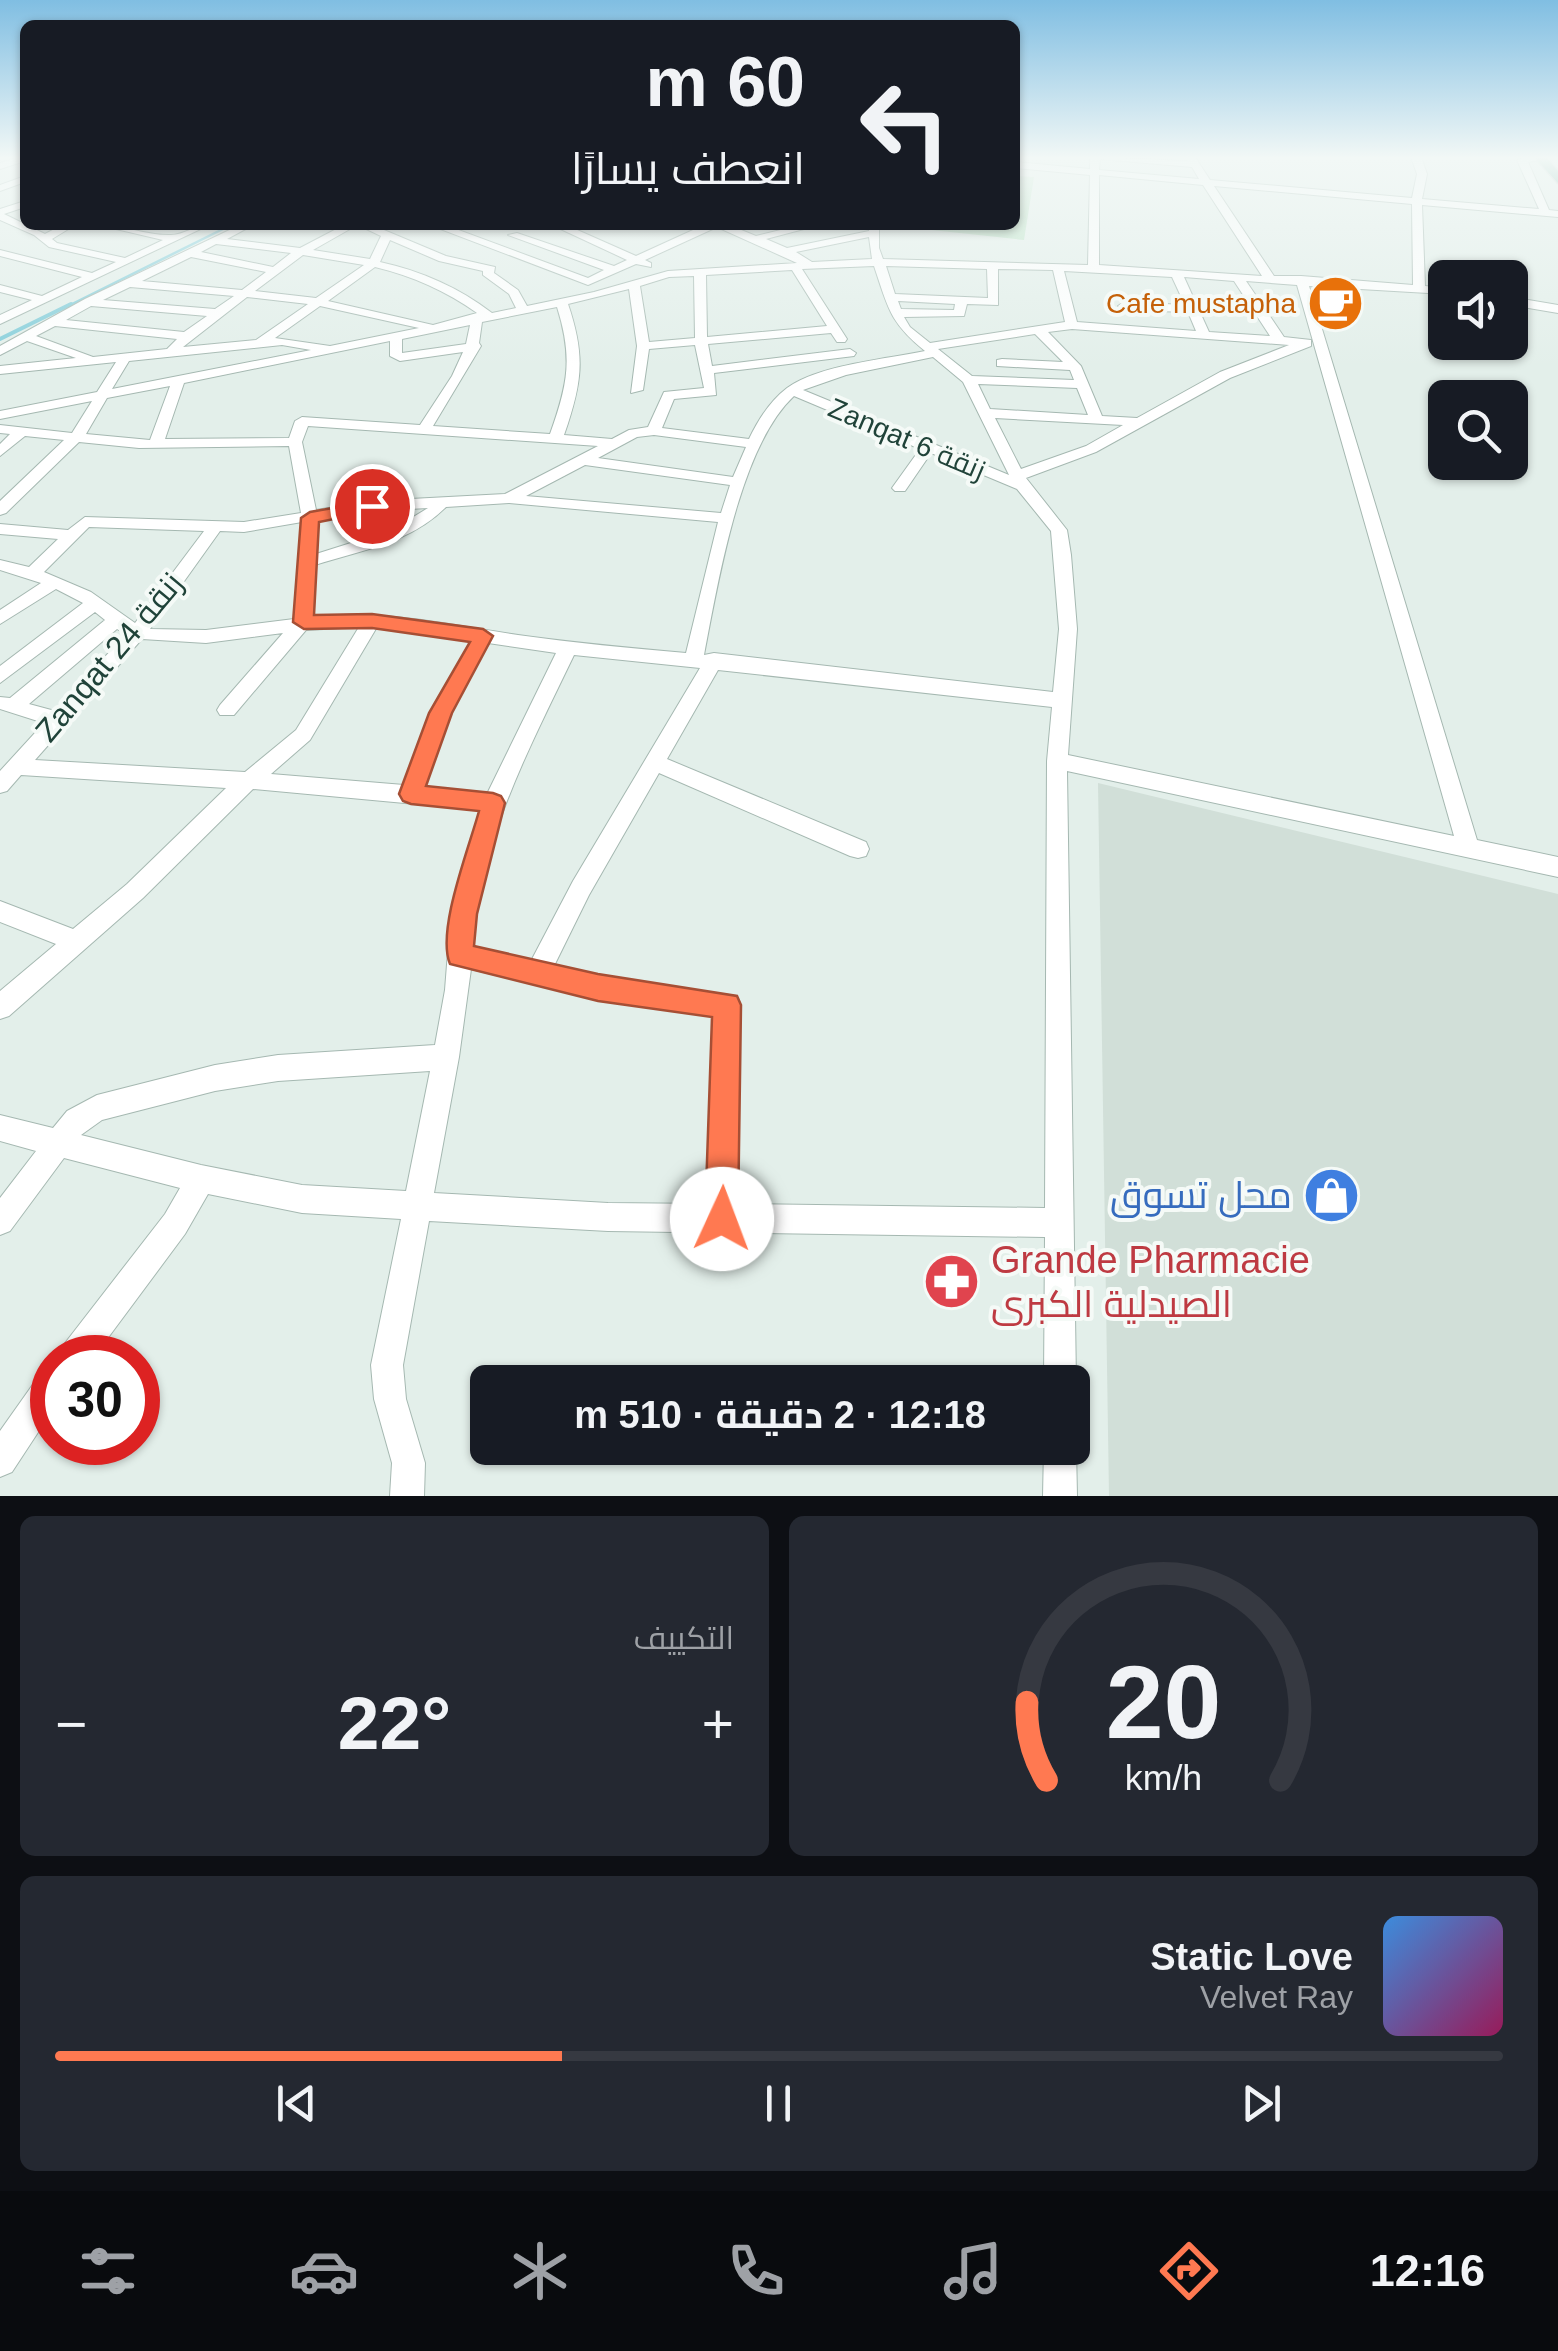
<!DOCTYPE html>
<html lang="ar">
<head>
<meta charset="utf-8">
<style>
	:root { --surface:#171b24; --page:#242831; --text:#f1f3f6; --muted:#9ea1a6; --line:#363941; --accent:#ff7951 }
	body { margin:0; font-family:Helvetica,Cairo,sans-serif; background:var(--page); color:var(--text); direction:rtl; height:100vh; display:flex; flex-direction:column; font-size:38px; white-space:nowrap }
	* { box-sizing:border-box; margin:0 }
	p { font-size:32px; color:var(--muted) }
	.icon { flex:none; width:55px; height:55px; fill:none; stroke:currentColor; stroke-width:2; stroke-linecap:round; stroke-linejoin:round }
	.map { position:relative; height:1496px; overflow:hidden; direction:ltr }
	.details { display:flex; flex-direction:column; gap:20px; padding:20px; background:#0d0f14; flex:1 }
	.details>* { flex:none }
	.banner { position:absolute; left:20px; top:20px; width:1000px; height:210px; border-radius:15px; box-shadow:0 2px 8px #0004; direction:rtl; background:#171b24; color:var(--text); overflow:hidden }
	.tools { position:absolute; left:1428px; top:260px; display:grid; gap:20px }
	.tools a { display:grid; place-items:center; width:100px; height:100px; border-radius:15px; background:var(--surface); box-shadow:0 2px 8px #0004; font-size:50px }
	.speed { position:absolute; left:30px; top:1335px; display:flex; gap:20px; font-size:50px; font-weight:700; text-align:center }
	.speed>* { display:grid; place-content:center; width:130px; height:130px; border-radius:50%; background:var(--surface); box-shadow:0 2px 8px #0004; line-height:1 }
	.speed .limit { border:15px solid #d22; background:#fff; color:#111 }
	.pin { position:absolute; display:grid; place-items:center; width:85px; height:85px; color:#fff; margin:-42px; border:5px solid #fff; border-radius:50%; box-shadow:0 2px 10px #0007 }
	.me { position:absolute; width:110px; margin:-55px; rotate:2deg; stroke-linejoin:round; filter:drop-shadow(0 0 8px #0008) }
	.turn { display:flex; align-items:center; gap:35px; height:210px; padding:0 50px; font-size:45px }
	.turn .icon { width:130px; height:130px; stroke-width:2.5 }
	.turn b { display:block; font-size:70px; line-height:85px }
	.big { font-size:75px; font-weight:700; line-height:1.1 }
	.details .tile { flex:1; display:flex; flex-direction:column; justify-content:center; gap:15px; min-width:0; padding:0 35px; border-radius:15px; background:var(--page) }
	.details .dial { align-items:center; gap:0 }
	.dial svg { height:260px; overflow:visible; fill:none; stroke:var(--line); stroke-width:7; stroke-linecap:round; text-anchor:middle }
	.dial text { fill:var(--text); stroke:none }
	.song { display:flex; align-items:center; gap:30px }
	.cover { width:120px; height:120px; border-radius:15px; background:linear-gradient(135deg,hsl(210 70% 55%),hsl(330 70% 35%)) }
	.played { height:10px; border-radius:5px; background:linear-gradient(90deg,var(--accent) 35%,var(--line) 35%) }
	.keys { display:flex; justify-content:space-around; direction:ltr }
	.heat { display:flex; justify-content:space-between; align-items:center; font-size:55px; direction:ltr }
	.details .tiles { flex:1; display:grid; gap:20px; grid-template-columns:1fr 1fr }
	.tile:last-child { grid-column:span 2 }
	.trip { position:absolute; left:470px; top:1365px; width:620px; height:100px; border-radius:15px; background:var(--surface); box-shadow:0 2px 8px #0004; font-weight:700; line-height:100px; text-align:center; direction:rtl }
	.menu { display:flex; height:160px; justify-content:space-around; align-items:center; background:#090b0e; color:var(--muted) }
	.menu .icon { width:70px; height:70px }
	.menu .selected { color:var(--accent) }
	.menu b { font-size:45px; color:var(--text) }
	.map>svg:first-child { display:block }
	.built { fill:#d1dfd8 }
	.green { fill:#bae2c4 }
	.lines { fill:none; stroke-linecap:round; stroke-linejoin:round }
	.stream-far1 { stroke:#85ceda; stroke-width:2.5 }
	.stream { stroke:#85ceda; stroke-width:4 }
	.minor-casing { stroke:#a5b8b1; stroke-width:2 }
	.major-casing { stroke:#c1cac8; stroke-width:3 }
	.minor { fill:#fff; fill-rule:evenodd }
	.major { fill:#63a996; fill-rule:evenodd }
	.route { fill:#ff7951; stroke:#a64f35; stroke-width:2.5 }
	.labels { text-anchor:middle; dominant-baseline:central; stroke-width:8; stroke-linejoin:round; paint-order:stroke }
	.far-food-label { font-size:28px; fill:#c56008; stroke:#f5faf7; text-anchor:end }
	.far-street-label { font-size:28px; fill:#204339; stroke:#f5faf7 }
	.street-label { font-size:32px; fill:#204339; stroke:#f5faf7 }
	.near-shop-label { font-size:38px; fill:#366cbe; stroke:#f5faf7; text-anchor:end }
	.near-health-label { font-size:38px; fill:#be3a42; stroke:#f5faf7; text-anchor:start }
</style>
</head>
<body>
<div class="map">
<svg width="1558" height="1496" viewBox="0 0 1558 1496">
	<rect width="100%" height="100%" fill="#e3efea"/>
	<path class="built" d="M 1098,783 L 1558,894 L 1558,1496 L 1109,1496 Z"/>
	<path class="green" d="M 1015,176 L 1034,177 L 1024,240 L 913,228 L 914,225 L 1015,225 Z"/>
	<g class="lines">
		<path class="stream-far1" d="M 66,307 L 231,225"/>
		<path class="stream" d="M 0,339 L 71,304"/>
		<defs>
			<path id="minor" d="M 19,157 L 25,157 L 25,161 L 0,169 L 0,163 Z
				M 1090,157 L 1188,161 L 1185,157 L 1195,157 L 1210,180 L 1412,198 L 1417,174 L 1411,157 L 1421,157 L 1427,174 L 1422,199 L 1539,209 L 1517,160 L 1526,157 L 1548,159 L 1528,162 L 1549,210 L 1558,211 L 1558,217 L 1422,205 L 1425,286 L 1445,288 L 1445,294 L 1309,286 L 1477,840 L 1558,857 L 1558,877 L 1067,771 L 1076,1382 L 1072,1390 L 1072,1382 L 1044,1382 L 1045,1237 L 608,1231 L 429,1221 L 403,1365 L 406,1399 L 425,1463 L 424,1496 L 390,1496 L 392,1463 L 374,1399 L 371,1365 L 401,1219 L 302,1213 L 208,1194 L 185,1234 L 93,1358 L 58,1358 L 62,1347 L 165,1214 L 180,1188 L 64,1158 L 10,1231 L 0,1235 L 0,1198 L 36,1151 L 0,1141 L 0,1115 L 53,1128 L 67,1111 L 97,1095 L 215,1065 L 278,1055 L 435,1045 L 445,990 L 451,913 L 480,810 L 253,789 L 143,898 L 9,1016 L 0,1019 L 0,991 L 56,944 L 0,922 L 0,901 L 73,929 L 127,884 L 226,788 L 21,775 L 7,791 L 0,793 L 0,771 L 44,723 L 0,709 L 0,697 L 10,698 L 105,620 L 95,612 L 0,683 L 0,666 L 83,603 L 56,589 L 0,624 L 0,610 L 41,583 L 0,570 L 0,560 L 29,567 L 58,539 L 0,534 L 0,524 L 68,530 L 85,517 L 244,522 L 301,513 L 289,446 L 139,448 L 79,442 L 6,513 L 0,515 L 0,501 L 64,440 L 25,436 L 0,456 L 0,444 L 10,434 L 0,433 L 0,425 L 72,433 L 92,401 L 0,419 L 0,411 L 97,392 L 116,362 L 0,374 L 0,366 L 76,358 L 27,341 L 0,355 L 0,346 L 85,299 L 240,225 L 253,225 L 227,239 L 300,248 L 344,225 L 357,225 L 313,250 L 370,259 L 381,236 L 358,225 L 372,225 L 446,256 L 495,267 L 494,273 L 518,290 L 527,306 L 594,292 L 668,271 L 797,263 L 717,227 L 645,260 L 651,263 L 651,267 L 636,264 L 588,285 L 430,225 L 445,225 L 588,278 L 604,270 L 508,235 L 517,233 L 614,266 L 627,260 L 552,225 L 566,225 L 636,256 L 704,225 L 729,225 L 756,236 L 801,225 L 819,225 L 766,239 L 787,248 L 869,231 L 869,225 L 879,225 L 879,248 L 883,259 L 1088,265 L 1090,175 L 1015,168 L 1015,162 L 1090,169 ZM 1100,159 L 1192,167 L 1199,179 L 1099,170 ZM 1099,175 L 1203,185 L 1262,276 L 1099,265 ZM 1214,186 L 1412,204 L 1413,285 L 1301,276 L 1274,276 ZM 869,237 L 872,259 L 812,262 L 796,252 ZM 390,240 L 439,261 L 483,271 L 483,275 L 509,294 L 516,308 L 492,313 C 458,287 421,271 380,262 ZM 216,244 L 291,253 L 273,267 L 201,252 ZM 303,255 L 364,265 L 316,298 L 255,291 ZM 191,257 L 266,272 L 242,290 L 142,281 ZM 874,266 C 888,307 889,322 925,351 C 886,359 818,365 787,388 C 770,401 758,420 749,439 L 662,428 L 674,399 L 716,395 L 714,373 L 854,356 L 856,353 L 850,349 L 712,366 L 708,344 L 831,333 L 837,342 L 845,342 L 847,339 L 802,269 ZM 886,266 L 987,269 L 988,298 L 895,294 ZM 375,267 C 413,276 446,291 477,313 L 433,325 L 328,301 ZM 998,269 L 1053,270 L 1065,322 L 930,343 L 910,327 L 904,317 L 964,316 L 967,304 L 998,305 ZM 792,270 L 827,326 L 707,337 L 706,275 ZM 1064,271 L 1172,277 L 1185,305 L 1124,302 L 1118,306 L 1124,310 L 1188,312 L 1196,331 L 1077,322 ZM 694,276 L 695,338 L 649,342 L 640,286 L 669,277 ZM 1184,277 L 1234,281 L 1270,336 L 1209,332 ZM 1246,281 L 1297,285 L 1454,836 L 1068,755 L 1077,629 L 1071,555 L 1067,530 L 1026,478 L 1096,452 L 1230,378 L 1311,346 L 1311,340 L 1284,337 ZM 130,287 L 234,296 L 215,309 L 103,300 ZM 629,289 L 637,346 L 631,393 L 643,390 L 649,349 L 695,345 L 704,388 L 664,392 L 648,427 L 629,430 L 612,439 L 564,435 C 582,383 586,357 568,304 ZM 247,297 L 308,304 L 256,340 L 183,347 ZM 898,301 L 955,304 L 954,310 L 901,309 ZM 91,306 L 207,316 L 184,332 L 66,320 ZM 320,306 L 419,328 L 330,346 L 275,338 ZM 557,307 C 573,358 568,384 550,434 L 433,426 L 481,346 L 479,343 L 482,322 ZM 470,325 L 466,344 L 402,353 L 402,339 ZM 55,326 L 177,339 L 167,349 L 93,357 L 36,336 ZM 1072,329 L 1289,345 L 1220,372 L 1137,418 L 1102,416 L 1081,366 L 1048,332 ZM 1035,334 L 1063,362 L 1002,359 L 997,360 L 997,366 L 1070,370 L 1074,380 L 972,376 L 938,349 ZM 390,341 L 390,356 L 400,361 L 463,352 L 452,376 L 420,425 L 302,417 L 295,421 L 289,438 L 165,439 L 184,383 ZM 282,345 L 311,350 L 112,389 L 129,361 ZM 933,357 L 963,382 L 1009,475 L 803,390 L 846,375 ZM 978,384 L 1077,388 L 1088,415 L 990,409 ZM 170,386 L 150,440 L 86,434 L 107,398 ZM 794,396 L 920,449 L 892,488 L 895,491 L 905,491 L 931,453 L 1017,489 L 1051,531 L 1059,629 L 1053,692 L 714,653 L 704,655 C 718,582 740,446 794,396 ZM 995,418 L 1123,425 L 1086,446 L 1021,469 ZM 308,426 L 598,446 L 505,494 L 373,501 L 316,510 L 302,442 ZM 654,435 L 746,447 L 733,477 L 598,458 L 637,437 ZM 585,465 L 730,485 L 721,513 L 526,496 ZM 509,503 L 718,522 L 686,653 C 630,648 574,643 518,635 C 450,625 381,609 312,617 L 315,565 C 362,550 410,543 446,507 ZM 428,508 L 392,530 L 316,554 L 318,520 L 373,511 ZM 302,522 L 294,619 L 206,630 L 150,629 L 220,531 L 244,532 ZM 89,527 L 204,531 L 135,623 L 91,592 L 44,572 ZM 359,627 L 296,730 L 245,772 L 35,760 L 142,639 L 206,643 L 283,633 L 220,705 L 217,710 L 220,715 L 234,715 L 306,630 ZM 377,627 L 472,640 L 430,713 L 404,785 L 271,774 L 310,740 ZM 117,629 L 126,634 L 55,711 L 29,704 ZM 488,643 L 556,653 L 487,794 L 424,787 L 450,713 ZM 574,655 L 700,668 L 573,881 L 531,961 L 472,947 C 480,839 528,751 574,655 ZM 718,670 L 1052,707 L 1047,761 L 1045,1208 L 737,1204 L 739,1005 L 736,996 L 598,976 L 554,966 L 589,895 L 659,773 L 850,856 L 858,858 L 866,856 L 869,849 L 866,842 L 667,759 ZM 471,969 L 598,1000 L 714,1015 L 708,1204 L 608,1203 L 434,1193 L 459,1057 ZM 430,1071 L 406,1191 L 302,1185 L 201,1165 L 81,1135 L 102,1120 L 215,1091 L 278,1081 Z
				M 25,176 L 25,182 L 0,191 L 0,185 Z
				M 25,201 L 25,207 L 4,214 L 45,234 L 62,225 L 75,225 L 52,239 L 57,243 L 125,258 L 163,240 L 99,225 C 123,225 149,236 171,235 C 184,235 195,225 209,225 L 0,324 L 0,315 L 32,300 L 0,292 L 0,285 L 42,296 L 82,277 L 0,256 L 0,250 L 92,273 L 116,262 L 49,247 L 34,235 L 0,220 L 0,209 Z
				M 1510,297 L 1558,305 L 1558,313 L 1510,305 Z
				M 52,1368 L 52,1411 L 12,1472 L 0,1477 L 0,1431 L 41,1373 Z
				M 1072,1438 L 1076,1448 L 1077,1496 L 1043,1496 L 1044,1448 L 1072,1448 Z"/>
			<path id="major" d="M 1534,157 L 1546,157 L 1558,171 L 1558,183 Z"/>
		</defs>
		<use href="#minor" class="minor-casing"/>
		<use href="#major" class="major-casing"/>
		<use href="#minor" class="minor"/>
		<use href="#major" class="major"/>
	</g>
	<linearGradient id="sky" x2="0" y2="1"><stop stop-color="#80bee2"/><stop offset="0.43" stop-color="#f2f8f6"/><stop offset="1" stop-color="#f2f8f6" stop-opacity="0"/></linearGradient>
	<rect width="1558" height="367" fill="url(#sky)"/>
	<path class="route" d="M 372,501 L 379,502 L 379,510 L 319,522 L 314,615 L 372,614 L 483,629 L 493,636 L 452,713 L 426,786 L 493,793 L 501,796 L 505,803 L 477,914 L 474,946 L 598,974 L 737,996 L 741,1005 L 738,1219 L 733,1231 L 722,1235 L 710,1231 L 705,1219 L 712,1017 L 598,1001 L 450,964 C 436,931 469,848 479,811 L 411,804 L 403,801 L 399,794 L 429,713 L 470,642 L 372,628 L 304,629 L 293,622 L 301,518 L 310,512 Z"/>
	<defs>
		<symbol id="cafe-disc" viewBox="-11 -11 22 22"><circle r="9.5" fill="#e8710a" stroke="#f5faf7"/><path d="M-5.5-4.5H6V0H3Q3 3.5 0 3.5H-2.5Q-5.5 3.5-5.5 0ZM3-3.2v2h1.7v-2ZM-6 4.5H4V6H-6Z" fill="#fff"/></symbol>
		<symbol id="shop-disc" viewBox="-11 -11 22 22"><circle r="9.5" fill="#3f7fe0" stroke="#f5faf7"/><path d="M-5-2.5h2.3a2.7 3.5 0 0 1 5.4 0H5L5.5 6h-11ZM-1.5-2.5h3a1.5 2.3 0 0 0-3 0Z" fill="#fff"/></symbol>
		<symbol id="pharmacy-disc" viewBox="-11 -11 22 22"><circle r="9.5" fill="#e0444e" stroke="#f5faf7"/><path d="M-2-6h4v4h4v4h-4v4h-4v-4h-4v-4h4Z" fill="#fff"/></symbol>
	</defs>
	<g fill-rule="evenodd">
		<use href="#cafe-disc" x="1304" y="272" width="63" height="63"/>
		<use href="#shop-disc" x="1300" y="1164" width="63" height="63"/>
		<use href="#pharmacy-disc" x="920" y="1250" width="63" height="63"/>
	</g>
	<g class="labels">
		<g class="far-food-label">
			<text x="1296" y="303">Cafe mustapha</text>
		</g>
		<g class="far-street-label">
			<text transform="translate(907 439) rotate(23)">Zanqat 6 زنقة</text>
		</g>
		<g class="street-label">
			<text transform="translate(109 657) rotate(-50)">Zanqat 24 زنقة</text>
		</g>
		<g class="near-shop-label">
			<text x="1292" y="1195">محل تسوق</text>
		</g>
		<g class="near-health-label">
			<text x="991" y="1260">Grande Pharmacie<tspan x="991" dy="44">الصيدلية الكبرى</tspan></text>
		</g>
	</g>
</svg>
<div class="tools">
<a><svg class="icon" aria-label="sound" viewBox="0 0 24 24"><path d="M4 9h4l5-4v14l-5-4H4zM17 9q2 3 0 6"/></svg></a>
<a><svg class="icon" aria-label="search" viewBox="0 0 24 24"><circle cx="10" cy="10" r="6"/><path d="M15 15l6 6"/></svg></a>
</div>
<div class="speed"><div class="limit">30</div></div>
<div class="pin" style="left:372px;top:506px;background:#d93025"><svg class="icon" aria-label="arrive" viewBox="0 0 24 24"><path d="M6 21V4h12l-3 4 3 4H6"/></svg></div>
<svg class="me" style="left:722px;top:1219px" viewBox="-20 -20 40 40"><circle r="19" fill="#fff"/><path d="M0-13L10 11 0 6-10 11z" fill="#ff7951"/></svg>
<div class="trip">12:18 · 2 دقيقة · 510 m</div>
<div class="banner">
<div class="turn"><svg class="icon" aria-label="left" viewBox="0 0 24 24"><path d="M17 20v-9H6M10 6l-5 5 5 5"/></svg><div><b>60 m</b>انعطف يسارًا</div></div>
</div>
</div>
<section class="details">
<div class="tiles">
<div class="tile dial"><svg viewBox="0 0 100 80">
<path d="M14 69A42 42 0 1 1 86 69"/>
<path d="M14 69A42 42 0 0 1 8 45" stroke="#ff7951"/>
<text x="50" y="56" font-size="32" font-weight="700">20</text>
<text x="50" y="72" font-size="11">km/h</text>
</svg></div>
<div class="tile"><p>التكييف</p>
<div class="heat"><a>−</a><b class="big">22°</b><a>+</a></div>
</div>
<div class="tile">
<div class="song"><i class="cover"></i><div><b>Static Love</b><p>Velvet Ray</p></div></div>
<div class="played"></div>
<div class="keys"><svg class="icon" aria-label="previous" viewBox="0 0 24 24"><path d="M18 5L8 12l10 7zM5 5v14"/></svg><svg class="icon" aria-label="pause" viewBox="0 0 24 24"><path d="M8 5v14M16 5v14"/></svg><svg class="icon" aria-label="next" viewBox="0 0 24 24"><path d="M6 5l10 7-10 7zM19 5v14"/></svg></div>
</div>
</div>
</section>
<nav class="menu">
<b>12:16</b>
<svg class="icon selected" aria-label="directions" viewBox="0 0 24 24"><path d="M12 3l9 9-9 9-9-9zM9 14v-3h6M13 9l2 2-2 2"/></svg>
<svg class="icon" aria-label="music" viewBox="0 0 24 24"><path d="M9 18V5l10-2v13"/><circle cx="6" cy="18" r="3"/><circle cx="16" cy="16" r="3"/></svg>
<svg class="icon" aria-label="phone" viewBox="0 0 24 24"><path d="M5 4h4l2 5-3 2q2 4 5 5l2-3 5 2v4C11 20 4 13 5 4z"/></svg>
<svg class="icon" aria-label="climate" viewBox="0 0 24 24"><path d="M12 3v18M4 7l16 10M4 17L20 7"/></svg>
<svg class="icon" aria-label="car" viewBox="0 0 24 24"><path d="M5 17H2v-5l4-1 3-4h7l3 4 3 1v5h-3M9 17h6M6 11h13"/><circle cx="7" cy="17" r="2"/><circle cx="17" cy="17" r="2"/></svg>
<svg class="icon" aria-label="filters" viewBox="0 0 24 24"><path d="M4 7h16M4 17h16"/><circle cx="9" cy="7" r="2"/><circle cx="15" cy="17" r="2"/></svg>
</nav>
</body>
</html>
